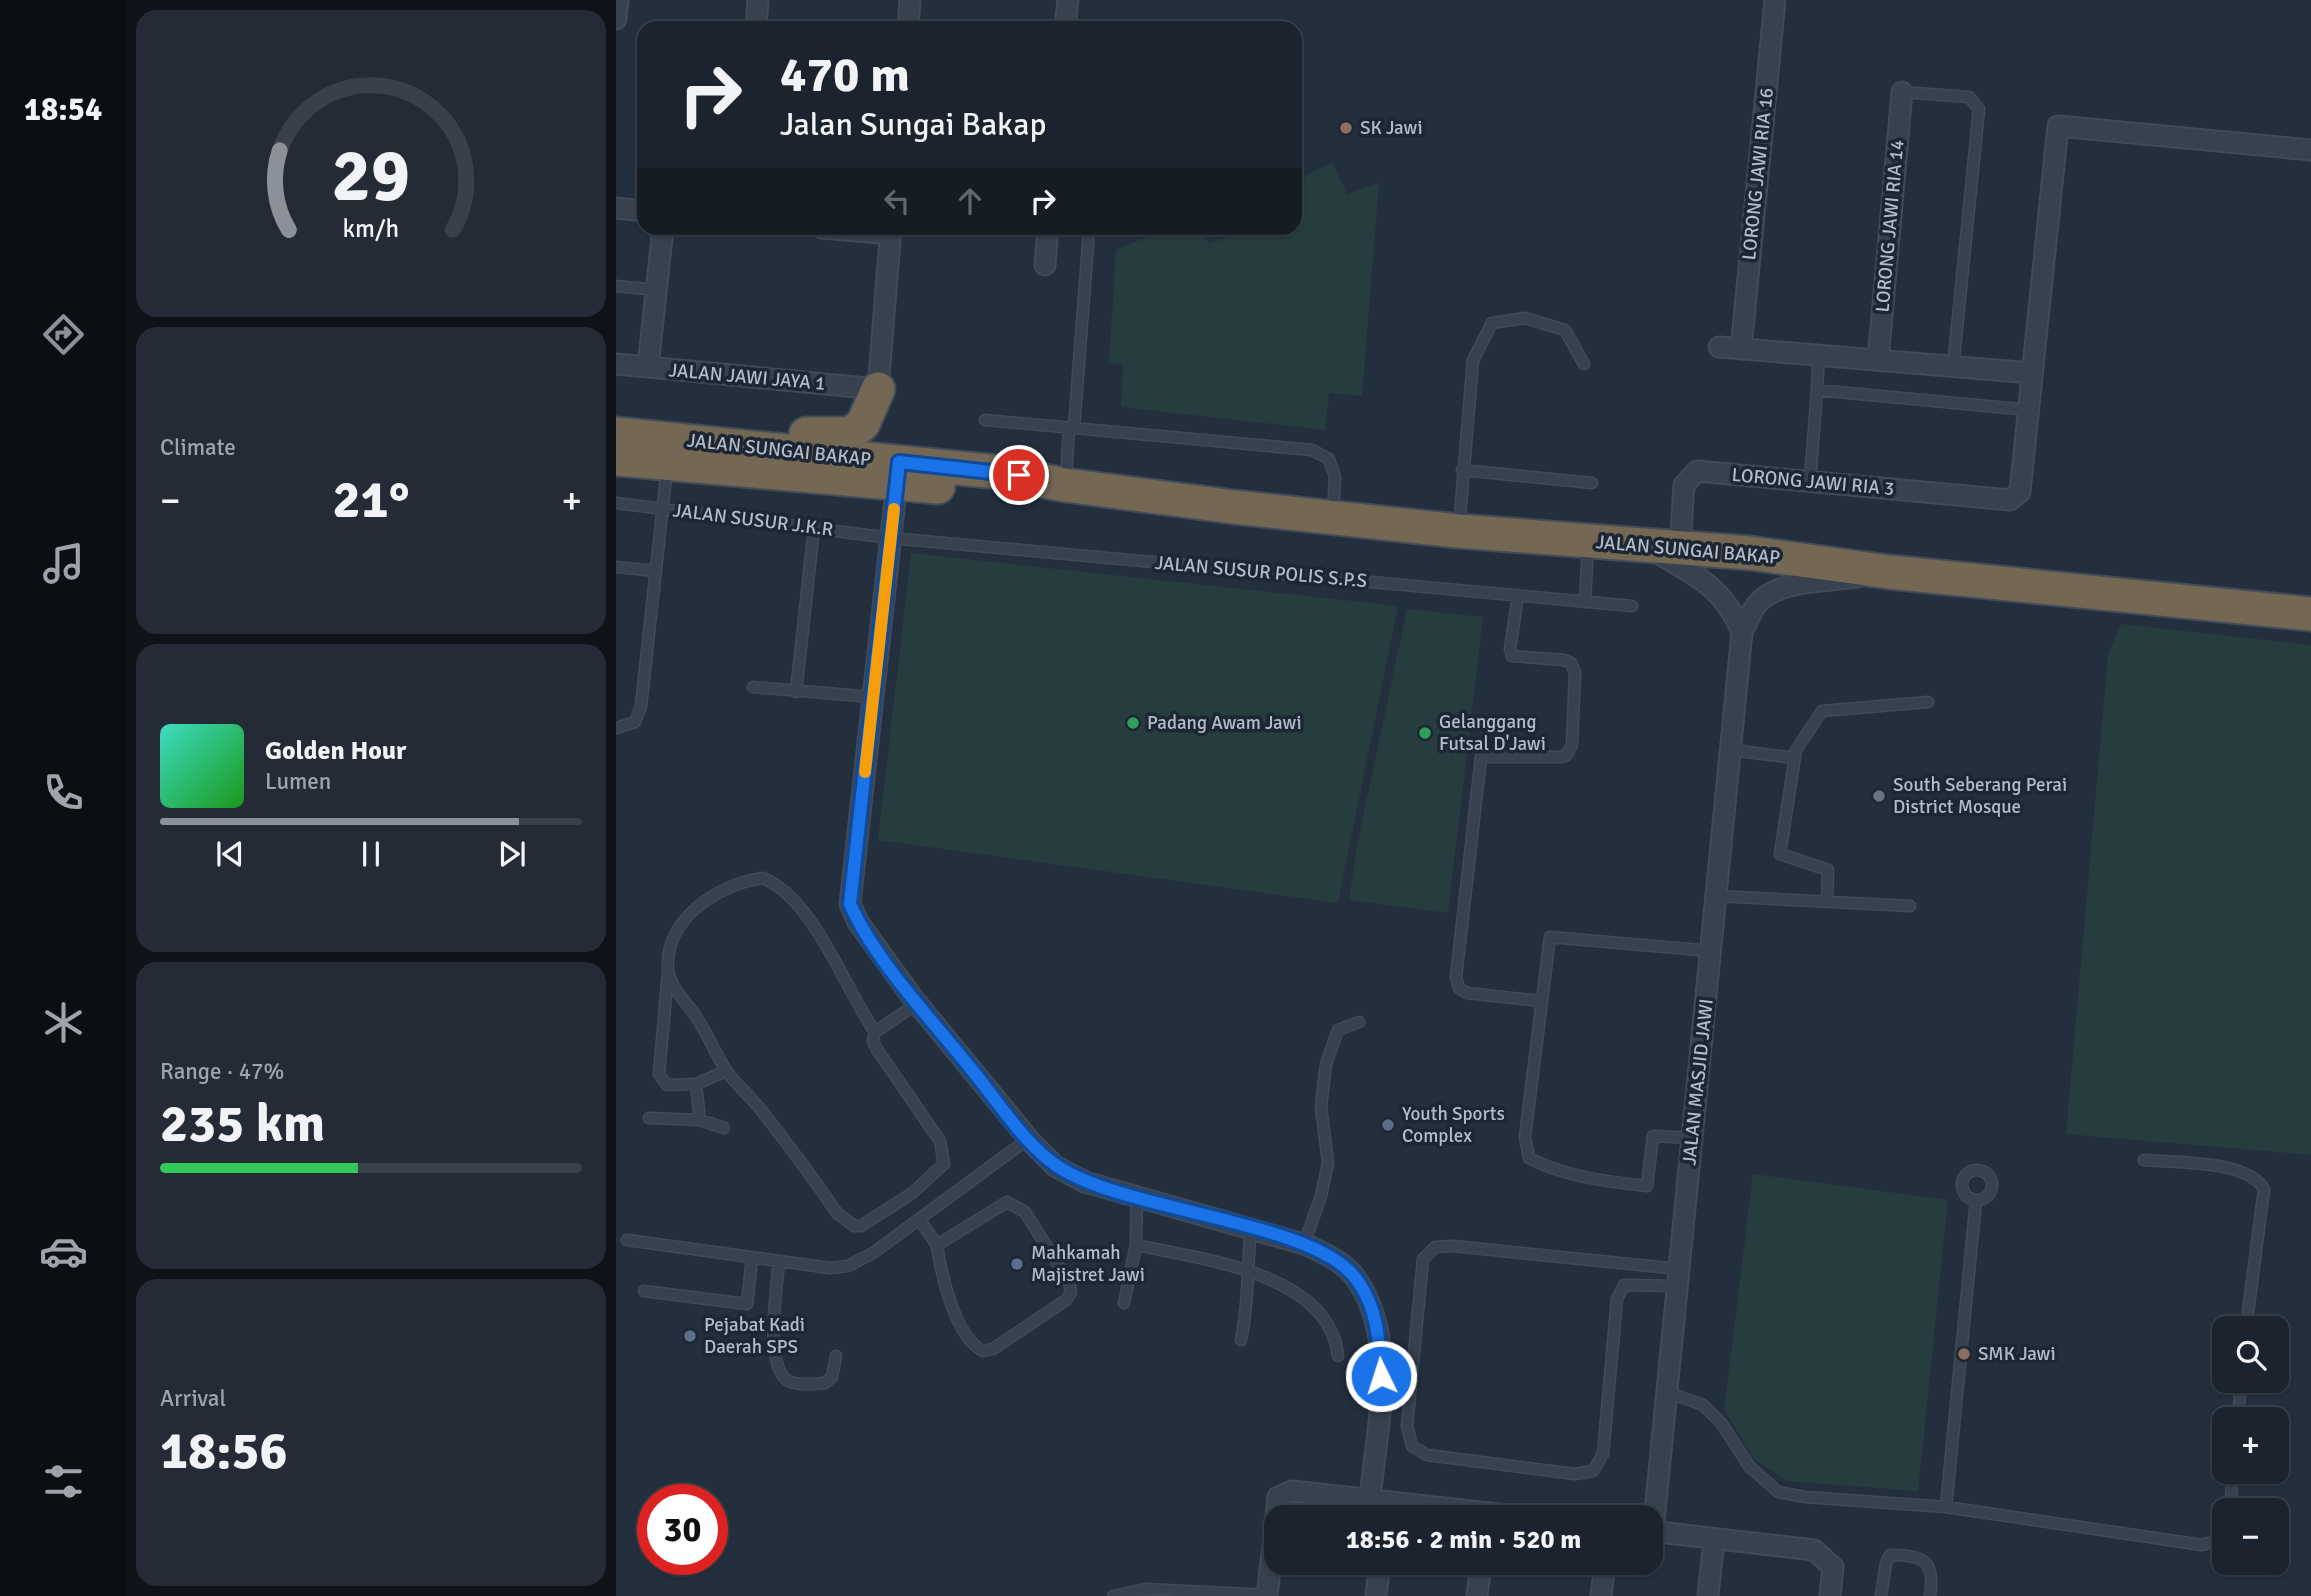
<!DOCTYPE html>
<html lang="en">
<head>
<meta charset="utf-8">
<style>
	:root { --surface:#1b232e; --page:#242b36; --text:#f1f3f6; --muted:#a0a4aa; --line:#39404a; --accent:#8c9099 }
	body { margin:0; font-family:Signika,sans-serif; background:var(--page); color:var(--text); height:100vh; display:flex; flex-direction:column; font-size:26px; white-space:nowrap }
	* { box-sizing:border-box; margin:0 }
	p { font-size:23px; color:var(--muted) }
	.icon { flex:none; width:38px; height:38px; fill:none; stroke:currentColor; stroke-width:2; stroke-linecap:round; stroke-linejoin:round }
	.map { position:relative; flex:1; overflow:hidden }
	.side { display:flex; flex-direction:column; gap:10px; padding:10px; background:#0f1319; width:490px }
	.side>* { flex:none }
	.banner { position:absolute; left:21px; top:21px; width:665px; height:214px; border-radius:21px; box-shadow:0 2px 5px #0004,0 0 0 2px var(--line); background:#1b232e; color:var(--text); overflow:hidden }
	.tools { position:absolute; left:1596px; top:1316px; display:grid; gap:14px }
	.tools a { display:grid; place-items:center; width:77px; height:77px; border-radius:14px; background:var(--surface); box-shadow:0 2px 5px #0004,0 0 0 2px var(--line); font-size:35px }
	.speed { position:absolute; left:21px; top:1484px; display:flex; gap:14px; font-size:35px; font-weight:700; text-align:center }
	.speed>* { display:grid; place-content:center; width:91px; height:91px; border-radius:50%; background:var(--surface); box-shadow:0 2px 5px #0004,0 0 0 2px var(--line); line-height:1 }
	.speed .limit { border:10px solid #d22; background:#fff; color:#111 }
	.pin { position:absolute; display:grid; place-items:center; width:60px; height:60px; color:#fff; margin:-30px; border:4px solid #fff; border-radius:50%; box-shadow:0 2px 7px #0007 }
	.me { position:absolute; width:77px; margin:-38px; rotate:356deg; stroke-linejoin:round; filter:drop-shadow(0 0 5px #0008) }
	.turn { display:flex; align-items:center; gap:24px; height:147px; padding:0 28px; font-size:32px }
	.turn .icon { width:91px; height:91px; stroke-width:2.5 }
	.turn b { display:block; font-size:49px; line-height:60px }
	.lanes { display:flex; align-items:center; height:66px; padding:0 28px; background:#0003; justify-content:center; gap:35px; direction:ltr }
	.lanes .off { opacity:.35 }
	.big { font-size:52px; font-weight:700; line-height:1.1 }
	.side .widget { flex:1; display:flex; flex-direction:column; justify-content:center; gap:10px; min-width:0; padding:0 24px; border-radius:21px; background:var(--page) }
	.side .dial { align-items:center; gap:0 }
	.dial svg { height:182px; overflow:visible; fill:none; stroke:var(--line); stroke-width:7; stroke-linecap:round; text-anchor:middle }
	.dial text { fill:var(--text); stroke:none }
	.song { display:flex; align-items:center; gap:21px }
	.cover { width:84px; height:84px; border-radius:10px; background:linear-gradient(135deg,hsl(170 70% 55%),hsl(120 70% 35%)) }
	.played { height:7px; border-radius:4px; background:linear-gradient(90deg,var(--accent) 85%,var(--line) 85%) }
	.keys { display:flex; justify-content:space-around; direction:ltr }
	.heat { display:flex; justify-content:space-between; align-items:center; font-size:38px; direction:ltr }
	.charge { height:10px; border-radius:5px; background:linear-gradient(90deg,#34c759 47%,var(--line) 0) }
	.trip { position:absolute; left:648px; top:1505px; width:399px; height:70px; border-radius:21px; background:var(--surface); box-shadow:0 2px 5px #0004,0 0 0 2px var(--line); font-weight:700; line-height:70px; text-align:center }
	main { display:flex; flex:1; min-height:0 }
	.tab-bar { display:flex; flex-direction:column; width:126px; justify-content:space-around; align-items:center; background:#0b0e12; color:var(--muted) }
	.tab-bar .icon { width:49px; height:49px }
	.tab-bar .on { color:var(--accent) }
	.tab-bar b { font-size:32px; color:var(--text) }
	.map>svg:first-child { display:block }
	.green { fill:#263c3f }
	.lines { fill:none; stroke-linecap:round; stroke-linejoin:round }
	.lane-casing { stroke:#414a57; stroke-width:13 }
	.street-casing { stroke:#414a57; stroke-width:23 }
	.highway-casing { stroke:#434c59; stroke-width:37 }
	.lane { stroke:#38414e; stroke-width:10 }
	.street { stroke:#38414e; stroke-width:19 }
	.highway { stroke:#746855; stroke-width:33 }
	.route-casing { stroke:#114b97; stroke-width:18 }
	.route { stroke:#1a73e8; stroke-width:12 }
	.slow { stroke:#f59e0b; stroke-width:12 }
	.education-dot { fill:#8d6e63; stroke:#1d2633; stroke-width:2.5 }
	.leisure-dot { fill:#2e9e5b; stroke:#1d2633; stroke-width:2.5 }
	.worship-dot { fill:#6b7280; stroke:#1d2633; stroke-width:2.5 }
	.service-dot { fill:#5c6f8a; stroke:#1d2633; stroke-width:2.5 }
	.labels { text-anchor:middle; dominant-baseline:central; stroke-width:7; stroke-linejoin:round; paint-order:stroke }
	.poi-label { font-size:19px; fill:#b4bcc9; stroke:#1d2633; text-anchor:start }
	.street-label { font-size:19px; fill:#b4bcc9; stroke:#1d2633 }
</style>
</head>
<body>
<main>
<nav class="tab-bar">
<b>18:54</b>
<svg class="icon on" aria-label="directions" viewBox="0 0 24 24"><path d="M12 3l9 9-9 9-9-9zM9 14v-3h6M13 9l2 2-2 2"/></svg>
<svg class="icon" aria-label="music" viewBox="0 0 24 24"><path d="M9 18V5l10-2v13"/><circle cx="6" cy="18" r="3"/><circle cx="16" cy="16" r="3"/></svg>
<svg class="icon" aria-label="phone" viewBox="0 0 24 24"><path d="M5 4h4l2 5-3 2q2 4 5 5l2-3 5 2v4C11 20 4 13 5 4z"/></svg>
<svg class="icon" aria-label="climate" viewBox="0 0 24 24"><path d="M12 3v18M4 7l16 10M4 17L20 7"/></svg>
<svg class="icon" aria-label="car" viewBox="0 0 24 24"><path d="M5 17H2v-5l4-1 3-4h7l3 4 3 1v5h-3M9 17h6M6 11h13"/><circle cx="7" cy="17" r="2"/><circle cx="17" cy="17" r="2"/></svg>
<svg class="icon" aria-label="filters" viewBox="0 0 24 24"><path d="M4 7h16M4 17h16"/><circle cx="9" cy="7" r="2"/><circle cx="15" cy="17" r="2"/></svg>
</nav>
<section class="side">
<div class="widget dial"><svg viewBox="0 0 100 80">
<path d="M14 69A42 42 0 1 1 86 69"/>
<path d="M14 69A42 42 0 0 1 10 34" stroke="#8c9099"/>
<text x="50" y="56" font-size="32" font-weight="700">29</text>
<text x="50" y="72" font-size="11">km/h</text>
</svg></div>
<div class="widget"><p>Climate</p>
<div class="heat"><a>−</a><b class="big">21°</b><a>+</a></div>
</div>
<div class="widget">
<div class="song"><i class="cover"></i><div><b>Golden Hour</b><p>Lumen</p></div></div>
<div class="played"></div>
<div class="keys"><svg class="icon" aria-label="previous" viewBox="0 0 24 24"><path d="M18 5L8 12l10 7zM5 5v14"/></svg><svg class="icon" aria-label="pause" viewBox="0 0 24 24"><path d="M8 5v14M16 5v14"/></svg><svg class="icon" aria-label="next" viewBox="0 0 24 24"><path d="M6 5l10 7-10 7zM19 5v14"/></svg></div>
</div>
<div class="widget"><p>Range · 47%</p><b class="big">235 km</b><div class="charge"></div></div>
<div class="widget"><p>Arrival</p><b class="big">18:56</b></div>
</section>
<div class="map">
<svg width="1695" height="1596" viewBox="0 0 1695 1596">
	<rect width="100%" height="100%" fill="#242f3e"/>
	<path class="green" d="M 716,162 L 731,194 L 763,183 L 746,396 L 713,393 L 709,430 L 505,407 L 507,365 L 493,362 L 500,250 L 552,228 L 586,228 L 593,244 L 635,228 L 679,228 L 679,210 L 683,208 L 679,197 L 679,182 Z
		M 295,553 L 782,606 L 722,903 L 262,840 Z
		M 791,609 L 867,617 L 832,913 L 733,900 L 740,850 Z
		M 1505,624 L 1695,645 L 1695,1155 L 1450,1134 L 1492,654 Z
		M 1137,1174 L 1332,1200 L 1302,1491 L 1171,1481 L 1138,1459 L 1108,1409 Z"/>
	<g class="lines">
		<defs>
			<path id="lane" d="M 1286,92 L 1353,97 L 1363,109 L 1337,367
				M 0,286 L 41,290
				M 1201,390 L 1203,356
				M 369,420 L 696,450 L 713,459 L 719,477 L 717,513
				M 458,428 L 473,231 L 476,228
				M 846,470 L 976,483
				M 450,479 L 453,427
				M 1194,481 L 1201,390 L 1413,410
				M 0,503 L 275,538 L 1016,606
				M 843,527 L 857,360 L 876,323 L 909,318 L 949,330 L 968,364
				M 0,567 L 40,571
				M 902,595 L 894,649 L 896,656 L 948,660 L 955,663 L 959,672 L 956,745 L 950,756 L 942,757 L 865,757 L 840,977 L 843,988 L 851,993 L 924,1001
				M 969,602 L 972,546
				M 137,687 L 257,697
				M 180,692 L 198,528
				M 0,728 L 19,722 L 25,706 L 51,468
				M 1115,750 L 1179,758
				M 147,878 C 198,899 228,987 259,1032 L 257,1041 L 260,1048 L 324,1141 L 328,1164 L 295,1194 L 245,1226 L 238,1226 L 221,1213 C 197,1178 171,1143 145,1110 C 134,1096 119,1084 110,1070 C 99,1053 92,1035 81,1018 C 72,1003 53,988 52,968 C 49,919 102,884 147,878 Z
				M 1100,896 L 1294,906
				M 1211,902 L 1212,870 L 1164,854 L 1180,750 L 1206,711 L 1312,702
				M 52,972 L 43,1074 L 51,1085 L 80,1084 L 110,1071
				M 259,1032 L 302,1003
				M 80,1084 L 84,1120
				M 33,1118 L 84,1120 L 108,1128
				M 1076,1138 L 1037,1136 L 1031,1186 C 992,1182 947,1176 913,1158 L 909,1137 L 934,937 L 1095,951
				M 1528,1160 C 1561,1163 1631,1160 1648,1189 L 1630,1328
				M1346 1185a15 15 0 1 1 30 0a15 15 0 1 1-30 0Z
				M 303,1219 L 321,1245 L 391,1202 L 409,1212 L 453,1282 L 455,1292 L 450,1300 L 377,1349 L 367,1351 C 339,1337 325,1274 321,1245
				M 11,1240 L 214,1268 L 232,1266 L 257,1253 L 412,1139
				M 688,1244 L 705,1196 L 712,1163 L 705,1107 L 710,1064 L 722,1030 L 743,1022
				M 520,1245 C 585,1259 714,1273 722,1356
				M 163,1262 C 161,1288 148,1362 171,1380 C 180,1386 199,1384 209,1383 L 216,1377 L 220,1356
				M 1061,1286 L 1008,1285 L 1001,1299 L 987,1454 L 977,1471 L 959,1474 L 811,1455 L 796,1446 L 791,1426 L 807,1259 L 819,1247 L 837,1246 L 1063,1269
				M 28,1291 L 131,1304 L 136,1258
				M 508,1303 L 520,1245 L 521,1198
				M 625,1340 C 633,1303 631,1266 635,1229
				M 1051,1392 L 1087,1405 L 1106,1424 L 1133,1466 L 1162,1492 L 1189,1497 L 1330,1507 L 1586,1545 L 1604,1540 L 1608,1535
				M 1622,1419 L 1625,1381
				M 1330,1507 L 1360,1200
				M 1614,1510 L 1617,1472
				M 497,1596 L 529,1589 L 651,1595
				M 1265,1596 L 1270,1563 L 1274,1555 C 1306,1555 1320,1560 1314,1596"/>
			<path id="street" d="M 0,19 L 2,0
				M 140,28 L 142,0
				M 292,28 L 294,0
				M 449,28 L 452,0
				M 0,208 L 28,211
				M 206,228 L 275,234
				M 429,265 L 432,228
				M 1103,347 L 1416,373
				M 1125,349 L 1159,0
				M 1262,360 L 1286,92
				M 0,364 L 262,389 L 275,228
				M 32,367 L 47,228
				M 282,473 L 234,904 L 242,922 L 296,997 L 415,1142 L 439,1166 L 469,1182 L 688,1244 C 707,1252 730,1263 741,1280 C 783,1341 760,1431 754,1500
				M 1064,547 L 1068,485 L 1081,471 L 1394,500 L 1404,492 L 1442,126 L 1695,150
				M 1040,552 C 1082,577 1106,586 1126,632
				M 660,1517 L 662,1497 L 676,1491 L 909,1517
				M 1034,1531 L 1198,1550 L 1217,1567 L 1214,1596
				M 1037,1532 L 1126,632 C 1131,623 1135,611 1142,603 C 1164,579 1212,582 1242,577
				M 651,1596 L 660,1519
				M 760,1596 L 764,1563
				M 861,1596 L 865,1563
				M 985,1596 L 989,1563
				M 1092,1596 L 1098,1539"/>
			<path id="highway" d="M 0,434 L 382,472 L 449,485 L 618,507 L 842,531 L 1134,553 L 1273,572 L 1695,614
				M 190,434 L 234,434 L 247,424 L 262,389
				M 0,459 L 322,487"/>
		</defs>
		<use href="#lane" class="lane-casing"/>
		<use href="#street" class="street-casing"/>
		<use href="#highway" class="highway-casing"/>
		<use href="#lane" class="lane"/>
		<use href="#street" class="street"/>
		<use href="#highway" class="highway"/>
	</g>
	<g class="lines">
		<defs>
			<path id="route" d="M 403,475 L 283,462 L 234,904 C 260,963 320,1024 360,1075 C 384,1105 409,1144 441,1166 C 511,1213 699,1220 741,1280 C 762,1309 763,1341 765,1376"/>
		</defs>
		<use href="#route" class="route-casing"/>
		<use href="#route" class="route"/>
		<path class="slow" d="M 249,772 L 278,509"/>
	</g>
	<g class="education-dot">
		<circle cx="730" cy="128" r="7"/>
		<circle cx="1348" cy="1354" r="7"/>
	</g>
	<g class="leisure-dot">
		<circle cx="517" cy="723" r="7"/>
		<circle cx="809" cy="733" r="7"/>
	</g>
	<circle class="worship-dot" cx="1263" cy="796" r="7"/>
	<g class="service-dot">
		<circle cx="772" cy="1125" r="7"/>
		<circle cx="401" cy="1264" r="7"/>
		<circle cx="74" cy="1336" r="7"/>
	</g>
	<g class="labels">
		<g class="poi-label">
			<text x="744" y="128">SK Jawi</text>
			<text x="823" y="722">Gelanggang<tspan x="823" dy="22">Futsal D'Jawi</tspan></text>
			<text x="531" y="723">Padang Awam Jawi</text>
			<text x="1277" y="785">South Seberang Perai<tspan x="1277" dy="22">District Mosque</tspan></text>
			<text x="786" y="1114">Youth Sports<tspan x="786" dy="22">Complex</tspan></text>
			<text x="415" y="1253">Mahkamah<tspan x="415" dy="22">Majistret Jawi</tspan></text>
			<text x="88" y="1325">Pejabat Kadi<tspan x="88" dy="22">Daerah SPS</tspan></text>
			<text x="1362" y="1354">SMK Jawi</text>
		</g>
		<g class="street-label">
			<text transform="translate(1142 174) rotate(-84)">LORONG JAWI RIA 16</text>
			<text transform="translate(1274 226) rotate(-85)">LORONG JAWI RIA 14</text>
			<text transform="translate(131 377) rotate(5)">JALAN JAWI JAYA 1</text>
			<text transform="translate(163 450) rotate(6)">JALAN SUNGAI BAKAP</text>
			<text transform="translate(1197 482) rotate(5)">LORONG JAWI RIA 3</text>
			<text transform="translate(137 520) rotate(7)">JALAN SUSUR J.K.R</text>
			<text transform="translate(1072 550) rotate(5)">JALAN SUNGAI BAKAP</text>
			<text transform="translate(645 572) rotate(5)">JALAN SUSUR POLIS S.P.S</text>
			<text transform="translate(1082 1082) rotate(-84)">JALAN MASJID JAWI</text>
		</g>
	</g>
</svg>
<div class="tools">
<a><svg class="icon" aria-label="search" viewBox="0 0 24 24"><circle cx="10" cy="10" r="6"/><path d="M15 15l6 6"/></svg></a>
<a>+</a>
<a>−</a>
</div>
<div class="speed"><div class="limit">30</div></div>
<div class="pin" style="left:403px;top:475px;background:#d93025"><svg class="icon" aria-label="arrive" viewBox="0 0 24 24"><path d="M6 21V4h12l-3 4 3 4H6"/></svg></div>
<svg class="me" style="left:765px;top:1376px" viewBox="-20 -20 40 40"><circle r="17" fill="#1a73e8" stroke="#fff" stroke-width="3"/><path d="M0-11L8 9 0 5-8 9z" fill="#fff"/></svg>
<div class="trip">18:56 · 2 min · 520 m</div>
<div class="banner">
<div class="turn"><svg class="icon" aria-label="right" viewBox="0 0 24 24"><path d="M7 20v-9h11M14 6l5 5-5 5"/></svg><div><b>470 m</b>Jalan Sungai Bakap</div></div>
<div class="lanes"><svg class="icon off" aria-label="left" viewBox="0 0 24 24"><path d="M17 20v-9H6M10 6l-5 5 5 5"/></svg><svg class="icon off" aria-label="ahead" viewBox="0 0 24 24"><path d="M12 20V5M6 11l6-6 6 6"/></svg><svg class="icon" aria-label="right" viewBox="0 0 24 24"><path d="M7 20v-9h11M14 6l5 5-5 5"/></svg></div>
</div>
</div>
</main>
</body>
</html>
